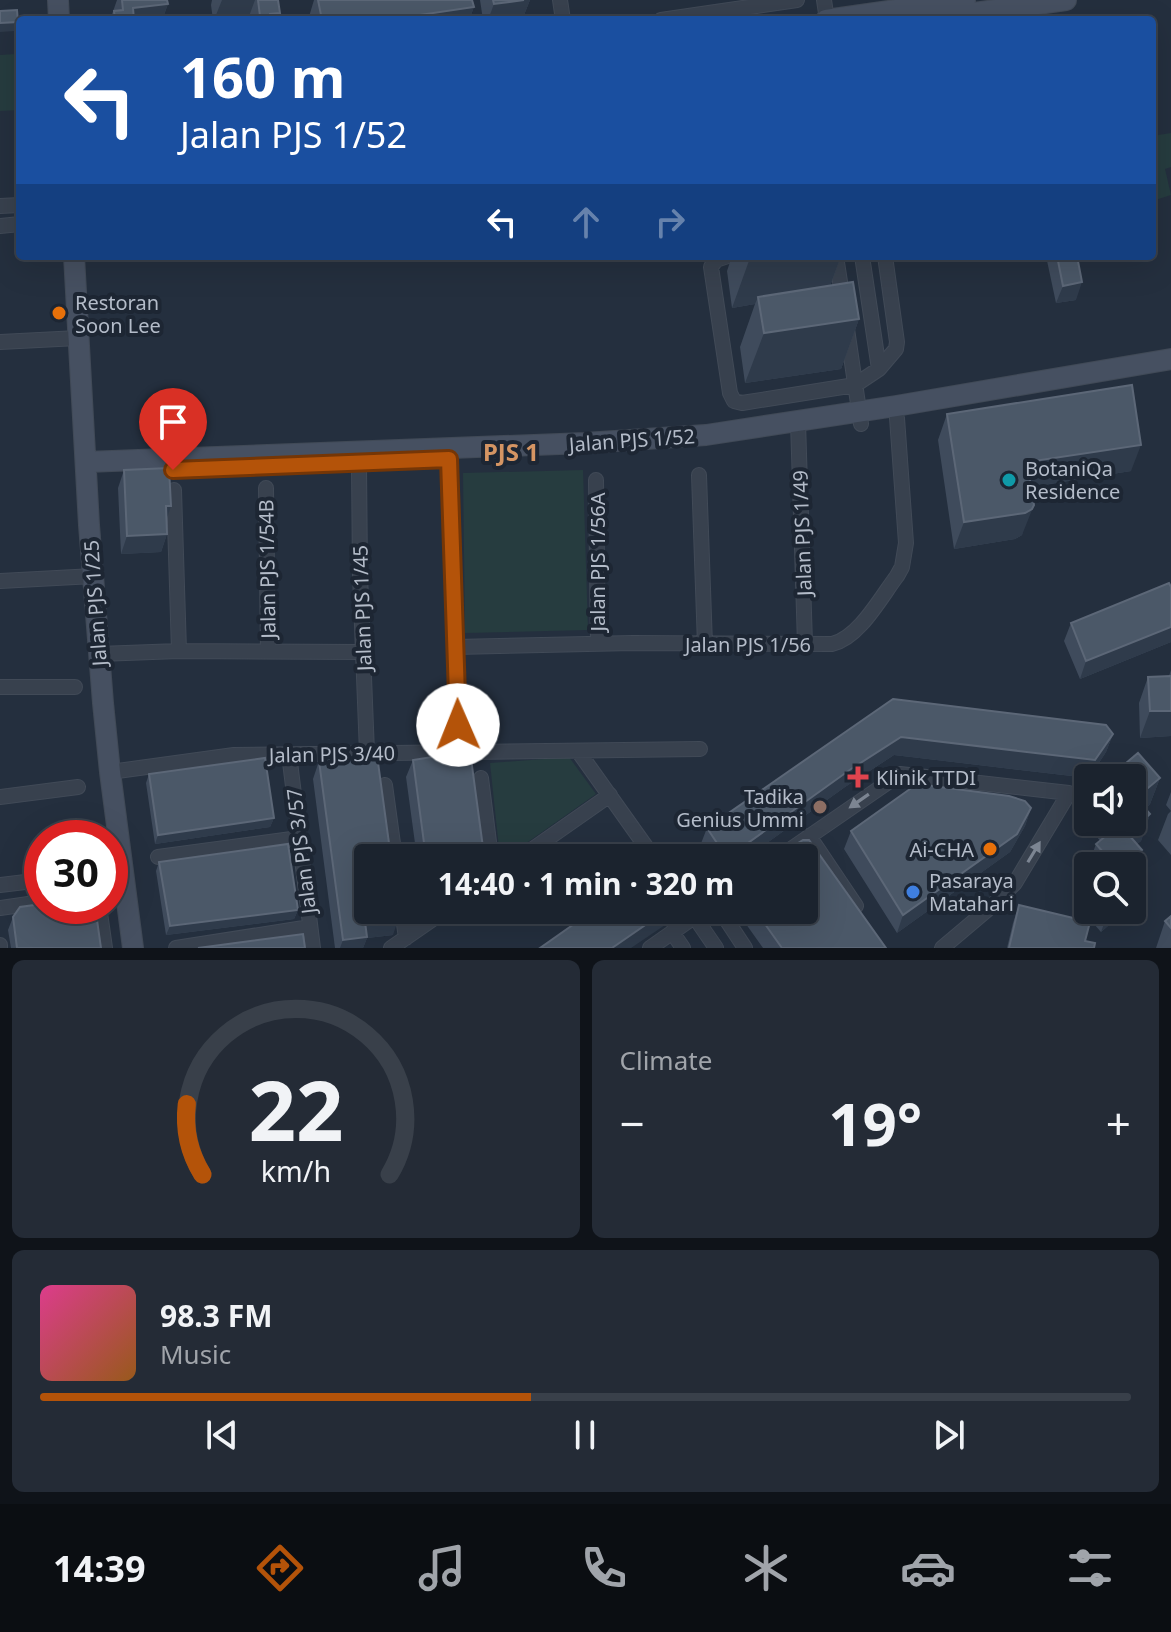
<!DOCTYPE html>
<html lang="en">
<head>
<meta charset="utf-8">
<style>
	:root { --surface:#1b232e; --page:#242b36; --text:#f1f3f6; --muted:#a0a4aa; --line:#39404a; --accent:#b45309 }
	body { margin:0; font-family:"Noto Sans",sans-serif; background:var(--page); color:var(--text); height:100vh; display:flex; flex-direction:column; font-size:30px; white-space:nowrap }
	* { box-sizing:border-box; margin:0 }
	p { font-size:26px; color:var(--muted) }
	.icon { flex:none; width:44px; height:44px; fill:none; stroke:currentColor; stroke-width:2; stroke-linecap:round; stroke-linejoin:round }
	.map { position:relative; height:948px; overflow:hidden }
	.panel { display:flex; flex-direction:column; gap:12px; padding:12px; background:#0f1319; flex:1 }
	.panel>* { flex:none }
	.top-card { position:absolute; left:16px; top:16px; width:1140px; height:244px; border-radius:8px; box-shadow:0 8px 32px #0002,0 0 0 2px var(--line); background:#1a4fa0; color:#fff; overflow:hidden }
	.fabs { position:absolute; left:1074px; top:764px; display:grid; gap:16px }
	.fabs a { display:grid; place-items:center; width:72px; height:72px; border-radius:8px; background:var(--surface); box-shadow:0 8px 32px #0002,0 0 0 2px var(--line); font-size:40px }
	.speed { position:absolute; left:24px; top:820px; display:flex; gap:16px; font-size:40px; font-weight:700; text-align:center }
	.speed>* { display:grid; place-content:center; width:104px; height:104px; border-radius:50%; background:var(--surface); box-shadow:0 8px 32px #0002,0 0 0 2px var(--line); line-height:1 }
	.speed .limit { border:12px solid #d22; background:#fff; color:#111 }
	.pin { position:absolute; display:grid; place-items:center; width:68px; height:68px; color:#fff; margin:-82px -34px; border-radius:50% 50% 50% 0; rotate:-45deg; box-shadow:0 0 8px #0007 }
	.pin .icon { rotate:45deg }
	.me { position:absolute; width:88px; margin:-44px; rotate:359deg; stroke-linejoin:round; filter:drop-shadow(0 0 6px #0008) }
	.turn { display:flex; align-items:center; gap:28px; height:168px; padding:0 32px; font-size:36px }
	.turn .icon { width:104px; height:104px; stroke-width:2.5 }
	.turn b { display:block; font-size:56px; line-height:68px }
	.lanes { display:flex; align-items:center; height:76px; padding:0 32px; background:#0003; justify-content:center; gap:40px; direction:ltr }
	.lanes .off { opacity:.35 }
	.big { font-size:60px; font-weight:700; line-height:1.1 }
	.panel .card { flex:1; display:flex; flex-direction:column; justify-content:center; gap:12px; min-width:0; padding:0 28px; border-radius:12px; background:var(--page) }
	.panel .dial { align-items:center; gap:0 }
	.dial svg { height:208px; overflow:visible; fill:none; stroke:var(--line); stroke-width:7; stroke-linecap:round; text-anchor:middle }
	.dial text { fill:var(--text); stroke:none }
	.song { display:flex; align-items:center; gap:24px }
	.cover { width:96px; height:96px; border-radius:12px; background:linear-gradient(135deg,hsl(330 70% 55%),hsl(30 70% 35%)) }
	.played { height:8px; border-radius:4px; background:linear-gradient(90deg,var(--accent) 45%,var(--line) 45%) }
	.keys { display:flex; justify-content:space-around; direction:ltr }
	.heat { display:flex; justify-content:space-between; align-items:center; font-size:44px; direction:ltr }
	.panel .tiles { flex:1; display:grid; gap:12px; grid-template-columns:1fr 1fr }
	.card:last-child { grid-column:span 2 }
	.trip { position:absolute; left:354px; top:844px; width:464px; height:80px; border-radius:8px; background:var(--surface); box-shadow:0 8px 32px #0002,0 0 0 2px var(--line); font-weight:700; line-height:80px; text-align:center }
	.menu { display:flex; height:128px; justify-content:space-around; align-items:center; background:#0b0e12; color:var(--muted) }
	.menu .icon { width:56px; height:56px }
	.menu .on { color:var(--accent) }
	.menu b { font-size:36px; color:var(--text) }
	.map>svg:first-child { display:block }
	.green { fill:#263c3f }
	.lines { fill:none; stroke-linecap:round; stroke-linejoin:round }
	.street-casing { stroke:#414a57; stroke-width:16 }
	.secondary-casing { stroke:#414a57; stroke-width:22 }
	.street { stroke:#38414e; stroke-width:14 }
	.secondary { stroke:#465061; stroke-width:20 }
	.wall { fill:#3f4b5c }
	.shaded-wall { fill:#2f3b4b }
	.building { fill:#4b5868; stroke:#5c6777; stroke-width:2 }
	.oneway { fill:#7c8592 }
	.route-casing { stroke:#753606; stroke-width:20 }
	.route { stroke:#b45309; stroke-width:14 }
	.food-dot { fill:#e8710a; stroke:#1d2633; stroke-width:3 }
	.culture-dot { fill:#0f9aa8; stroke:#1d2633; stroke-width:3 }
	.health-dot { fill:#e0444e; stroke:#1d2633; stroke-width:3 }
	.education-dot { fill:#8d6e63; stroke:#1d2633; stroke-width:3 }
	.shop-dot { fill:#3f7fe0; stroke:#1d2633; stroke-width:3 }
	.labels { text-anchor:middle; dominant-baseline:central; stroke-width:8; stroke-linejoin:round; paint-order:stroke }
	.poi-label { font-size:20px; fill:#b4bcc9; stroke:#1d2633; text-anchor:start }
	.street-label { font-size:20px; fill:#b4bcc9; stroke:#1d2633 }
	.quarter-label { font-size:24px; font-weight:bold; fill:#d59563; stroke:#1d2633 }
</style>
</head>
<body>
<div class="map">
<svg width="1171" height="948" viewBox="0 0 1171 948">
	<rect width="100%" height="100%" fill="#242f3e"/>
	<path class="green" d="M 16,54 L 20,110 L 0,111 L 0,55 Z
		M 1171,133 L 1171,167 L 1165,169 L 1171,195 L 1152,201 L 1152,136 Z
		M 583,470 L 588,630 L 465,633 L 463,473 Z
		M 569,757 L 596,794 L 505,858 L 500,858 L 490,763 Z"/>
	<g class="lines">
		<defs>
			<path id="street" d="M 560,0 L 563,20
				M 824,0 L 827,20
				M 661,20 L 797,0
				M 0,206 L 20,205
				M 0,226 L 20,224
				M 728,256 L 716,260 L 711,267 L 730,393 L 734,401 L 742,403 L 855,385 L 879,369 L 896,349 L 897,342 L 885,256
				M 836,256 L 843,301
				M 862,256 L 879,369
				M 847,329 L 861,424
				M 0,342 L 78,338
				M 798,422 L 805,644
				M 449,459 L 458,752
				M 359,464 L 360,575 L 367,753
				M 699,475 L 705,645
				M 596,480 L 598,643
				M 266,488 L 268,651
				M 174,490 L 179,651
				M 0,581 L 94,576
				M 456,647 L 633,643 L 832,644 C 859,638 881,597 897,576 L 902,567 L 906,543 L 897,418
				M 99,654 L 179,651 L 362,652
				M 0,687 L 75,687
				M 578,751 L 654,858
				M 289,754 L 313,948
				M 110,772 L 234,755 L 700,749
				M 481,778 L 491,858
				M 385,785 L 395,858
				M 0,797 L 78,787
				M 809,836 L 856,906
				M 158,857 L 299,838
				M 520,858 L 610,795
				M 778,858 L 900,774 L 1069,793 L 1015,883 L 993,905 L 942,948
				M 0,885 L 42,880
				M 99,906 L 105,948
				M 0,908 L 42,902
				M 402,910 L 406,938
				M 690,910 L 716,948
				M 720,910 L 745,948
				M 672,932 L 683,948
				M 0,945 L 0,948
				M 176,948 L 310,927
				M 391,948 L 446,910
				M 650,948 L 704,910"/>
			<path id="secondary" d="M 58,0 L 59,20
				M 826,20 L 965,0
				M 924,20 L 1066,0
				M 74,256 L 89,525 L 103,703 L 110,772 L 133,948
				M 86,462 L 585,443 L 706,435 L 896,406 L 1171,359"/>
		</defs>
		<use href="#street" class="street-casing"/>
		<use href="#secondary" class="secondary-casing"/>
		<use href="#street" class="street"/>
		<use href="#secondary" class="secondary"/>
	</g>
	<path class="wall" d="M 117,0 L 167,0 L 168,4 L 162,20 L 110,20 Z
		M 212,0 L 278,0 L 280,13 L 277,20 L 213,20 L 211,5 Z
		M 314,0 L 472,0 L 474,7 L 469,20 L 308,20 Z
		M 480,0 L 530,0 L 522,20 L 483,20 Z
		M 732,256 L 841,256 L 830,286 L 859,319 L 841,369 L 745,383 L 740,347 L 755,304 L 732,308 L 727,271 Z
		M 1046,256 L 1077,256 L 1076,300 L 1056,303 Z
		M 947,414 L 1131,471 L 1031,487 L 1022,535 L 1015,539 L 954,549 L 938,440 Z
		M 124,470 L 166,519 L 167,534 L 161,552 L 121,554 L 118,488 Z
		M 1171,587 L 1171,642 L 1080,679 L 1064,641 L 1071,623 Z
		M 1171,670 L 1171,736 L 1140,738 L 1139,703 L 1148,677 L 1169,676 Z
		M 893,699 L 1113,734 L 1106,752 L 1089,778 L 894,755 L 845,787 L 746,858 L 708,858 L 700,846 L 707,828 Z
		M 413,760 L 484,855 L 483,858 L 417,858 L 406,777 Z
		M 319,761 L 393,935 L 367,938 L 363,948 L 335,948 L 313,779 Z
		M 149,774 L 274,818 L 270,827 L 155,844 L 146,783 Z
		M 1113,774 L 1160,778 L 1150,804 L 1145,809 L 1150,814 L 1141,841 L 1137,844 L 1132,877 L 1132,866 L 1088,866 L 1096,844 L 1100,841 L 1095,834 L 1099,822 L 1132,822 L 1132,778 L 1111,778 Z
		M 1171,792 L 1171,811 L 1166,805 Z
		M 1031,808 L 1025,826 L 1010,852 L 897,933 L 844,849 L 851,831 Z
		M 1171,811 L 1171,855 L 1158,840 L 1168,814 Z
		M 803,840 L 809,840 L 886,948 L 763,948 L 736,910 L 804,910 L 804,858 L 775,858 L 776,855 L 783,850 L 790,848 Z
		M 159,862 L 298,910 L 294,919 L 166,935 L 156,871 Z
		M 1087,879 L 1088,910 L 1125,910 L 1124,912 L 1101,932 L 1078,906 Z
		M 1019,905 L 1085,941 L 1094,948 L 1007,948 L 1013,923 Z
		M 1171,916 L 1171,948 L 1156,948 L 1165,921 Z
		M 13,917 L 101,948 L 11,948 L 8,930 Z"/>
	<path class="shaded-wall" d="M 222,0 L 255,0 L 248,19 L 214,20 Z
		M 524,0 L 530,0 L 522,20 L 488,20 L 494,4 Z
		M 168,4 L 162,20 L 129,20 L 133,8 Z
		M 474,7 L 469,20 L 386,20 Z
		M 280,13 L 277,20 L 268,20 L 270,14 Z
		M 18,22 L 15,31 L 0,32 L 0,23 Z
		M 763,256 L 841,256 L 827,294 L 758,297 L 755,304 L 732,308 L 750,258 Z
		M 1082,282 L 1076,300 L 1056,303 L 1063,286 Z
		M 859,319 L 841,369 L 745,383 L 764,333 Z
		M 1141,445 L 1131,471 L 1017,489 L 1027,462 Z
		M 1034,505 L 1022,535 L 1015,539 L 954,549 L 964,522 Z
		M 166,506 L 171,506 L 165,524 Z
		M 167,534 L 161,552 L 121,554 L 127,536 Z
		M 1171,627 L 1171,642 L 1080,679 L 1086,661 Z
		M 1150,711 L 1171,711 L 1171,736 L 1140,738 Z
		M 1113,734 L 1106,752 L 1089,778 L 894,755 L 845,787 L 746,858 L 727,858 L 851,769 L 901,737 Z
		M 1160,778 L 1150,804 L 1132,820 L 1136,798 Z
		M 1031,808 L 1025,826 L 1010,852 L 897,933 L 903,915 Z
		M 1150,814 L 1141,841 L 1118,860 L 1128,834 Z
		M 274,818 L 270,827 L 155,844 L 158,835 Z
		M 1142,850 L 1132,877 L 1132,866 L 1123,866 Z
		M 298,910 L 294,919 L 166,935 L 170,926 Z
		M 667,910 L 673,910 L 668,923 L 631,948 L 612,948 Z
		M 1109,910 L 1125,910 L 1124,912 L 1101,932 Z
		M 399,917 L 393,935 L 367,938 L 363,948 L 340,948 L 343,940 L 365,922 Z"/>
	<path class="building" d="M 122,0 L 167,0 L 168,4 L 133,8 L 134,20 L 115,20 L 114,11 L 123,10 Z
		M 258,0 L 278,0 L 280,13 L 270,14 L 270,20 L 225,20 L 260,16 Z
		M 318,0 L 472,0 L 474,7 L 386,20 L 322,20 Z
		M 493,0 L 524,0 L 494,4 Z
		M 17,10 L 18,22 L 0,23 L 0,11 Z
		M 1057,256 L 1077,256 L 1082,282 L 1063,286 Z
		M 853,282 L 859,319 L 764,333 L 758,297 Z
		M 1132,385 L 1141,445 L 1027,462 L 1034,505 L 1032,509 L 1025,513 L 964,522 L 947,414 Z
		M 169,468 L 171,506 L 166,506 L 167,534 L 127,536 L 124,470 Z
		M 1169,583 L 1171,587 L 1171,627 L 1086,661 L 1071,623 Z
		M 1171,676 L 1171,711 L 1150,711 L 1148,677 Z
		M 893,699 L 1106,725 L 1113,734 L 1095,760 L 901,737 L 851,769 L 727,858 L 707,828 Z
		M 470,751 L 484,855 L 463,858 L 426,858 L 413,760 Z
		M 1138,753 L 1160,778 L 1136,798 L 1150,814 L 1128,834 L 1142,850 L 1123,866 L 1103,866 L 1110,860 L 1096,844 L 1119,825 L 1116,822 L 1132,822 L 1132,778 L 1116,778 L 1113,774 Z
		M 377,755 L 391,858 L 368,858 L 368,910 L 398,910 L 399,917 L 365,922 L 367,937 L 343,940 L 319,761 Z
		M 265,758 L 274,818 L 158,835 L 149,774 Z
		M 917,784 L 1009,796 L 1025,801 L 1031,808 L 1017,834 L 903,915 L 851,831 Z
		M 803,840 L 809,840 L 886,948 L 782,948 L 755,910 L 804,910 L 804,858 L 776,858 L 777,857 L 776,855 L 783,850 L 790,848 Z
		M 288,844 L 298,910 L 170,926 L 159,862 Z
		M 42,904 L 42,906 L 95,906 L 101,948 L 17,948 L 13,917 L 20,907 Z
		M 1019,905 L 1090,922 L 1085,941 L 1095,943 L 1094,948 L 1009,948 Z
		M 594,910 L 667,910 L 612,948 L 540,948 Z
		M 1171,916 L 1171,928 L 1165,921 Z
		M 303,934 L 305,948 L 198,948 Z"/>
	<defs><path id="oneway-solid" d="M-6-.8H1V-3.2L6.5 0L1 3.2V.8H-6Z" transform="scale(2)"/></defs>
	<g class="oneway">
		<use href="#oneway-solid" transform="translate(859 801) rotate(145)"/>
		<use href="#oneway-solid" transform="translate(1034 852) rotate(-59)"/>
	</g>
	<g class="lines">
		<defs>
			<path id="route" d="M 173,470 L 449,459 L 458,725"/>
		</defs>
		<use href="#route" class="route-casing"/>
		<use href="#route" class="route"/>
	</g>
	<g class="food-dot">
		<circle cx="59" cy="313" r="8"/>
		<circle cx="990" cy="849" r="8"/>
	</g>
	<circle class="culture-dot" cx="1009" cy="480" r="8"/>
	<path class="health-dot" d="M854 765h8v8h8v8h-8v8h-8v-8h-8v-8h8z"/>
	<circle class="education-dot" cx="820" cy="807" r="8"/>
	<circle class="shop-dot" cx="913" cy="892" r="8"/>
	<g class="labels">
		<g class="poi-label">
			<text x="75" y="302">Restoran<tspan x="75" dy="23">Soon Lee</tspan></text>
			<text x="1025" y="468">BotaniQa<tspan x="1025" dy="23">Residence</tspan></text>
			<text x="876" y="777">Klinik TTDI</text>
			<text x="804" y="796" text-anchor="end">Tadika<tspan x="804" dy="23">Genius Ummi</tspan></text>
			<text x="974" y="849" text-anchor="end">Ai-CHA</text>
			<text x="929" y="880">Pasaraya<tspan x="929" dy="23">Matahari</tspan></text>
		</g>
		<g class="street-label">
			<text transform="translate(632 440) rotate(-4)">Jalan PJS 1/52</text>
			<text transform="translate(802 533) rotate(-92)">Jalan PJS 1/49</text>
			<text transform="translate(597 562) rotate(-90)">Jalan PJS 1/56A</text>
			<text transform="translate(267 569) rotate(-91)">Jalan PJS 1/54B</text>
			<text transform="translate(95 603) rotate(-94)">Jalan PJS 1/25</text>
			<text transform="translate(362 608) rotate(-92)">Jalan PJS 1/45</text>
			<text x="748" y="644">Jalan PJS 1/56</text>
			<text transform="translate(332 754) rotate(-1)">Jalan PJS 3/40</text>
			<text transform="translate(301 851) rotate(-97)">Jalan PJS 3/57</text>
		</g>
		<g class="quarter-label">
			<text x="511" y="451">PJS 1</text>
		</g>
	</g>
</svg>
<div class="fabs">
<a><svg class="icon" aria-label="sound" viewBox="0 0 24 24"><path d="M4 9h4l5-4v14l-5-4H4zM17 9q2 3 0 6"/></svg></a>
<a><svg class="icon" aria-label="search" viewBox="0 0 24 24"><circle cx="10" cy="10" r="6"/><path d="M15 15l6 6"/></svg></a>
</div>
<div class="speed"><div class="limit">30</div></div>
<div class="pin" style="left:173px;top:470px;background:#d93025"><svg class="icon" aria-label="arrive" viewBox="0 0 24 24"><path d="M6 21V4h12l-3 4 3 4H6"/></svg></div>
<svg class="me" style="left:458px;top:725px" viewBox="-20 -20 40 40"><circle r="19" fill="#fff"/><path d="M0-13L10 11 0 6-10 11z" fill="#b45309"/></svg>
<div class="trip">14:40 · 1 min · 320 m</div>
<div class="top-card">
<div class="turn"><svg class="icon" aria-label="left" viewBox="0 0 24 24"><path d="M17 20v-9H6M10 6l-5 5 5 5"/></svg><div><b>160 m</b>Jalan PJS 1/52</div></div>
<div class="lanes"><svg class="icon" aria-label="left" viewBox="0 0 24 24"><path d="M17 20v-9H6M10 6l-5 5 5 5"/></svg><svg class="icon off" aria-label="ahead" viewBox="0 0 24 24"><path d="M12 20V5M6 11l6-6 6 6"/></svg><svg class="icon off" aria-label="right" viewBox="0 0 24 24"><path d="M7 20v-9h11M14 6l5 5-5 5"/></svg></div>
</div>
</div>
<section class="panel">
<div class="tiles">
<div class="card dial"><svg viewBox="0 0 100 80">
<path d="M14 69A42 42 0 1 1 86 69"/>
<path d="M14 69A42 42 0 0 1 8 42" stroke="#b45309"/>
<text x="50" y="56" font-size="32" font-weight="700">22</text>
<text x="50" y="72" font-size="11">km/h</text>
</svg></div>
<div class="card"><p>Climate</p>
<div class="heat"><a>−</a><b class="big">19°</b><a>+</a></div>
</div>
<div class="card">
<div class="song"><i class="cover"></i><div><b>98.3 FM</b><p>Music</p></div></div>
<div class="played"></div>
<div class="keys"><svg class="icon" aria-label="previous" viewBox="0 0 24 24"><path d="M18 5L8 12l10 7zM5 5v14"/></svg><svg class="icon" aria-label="pause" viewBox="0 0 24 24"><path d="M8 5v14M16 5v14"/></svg><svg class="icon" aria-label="next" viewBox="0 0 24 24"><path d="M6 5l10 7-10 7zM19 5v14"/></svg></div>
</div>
</div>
</section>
<nav class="menu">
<b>14:39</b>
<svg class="icon on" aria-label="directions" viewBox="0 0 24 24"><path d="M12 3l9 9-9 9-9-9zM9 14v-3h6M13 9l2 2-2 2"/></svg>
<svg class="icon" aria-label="music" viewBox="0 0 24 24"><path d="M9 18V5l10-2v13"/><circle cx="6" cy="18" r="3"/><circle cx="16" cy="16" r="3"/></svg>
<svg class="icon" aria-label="phone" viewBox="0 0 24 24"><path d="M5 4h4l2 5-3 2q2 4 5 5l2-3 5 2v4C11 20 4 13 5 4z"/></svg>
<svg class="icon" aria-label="climate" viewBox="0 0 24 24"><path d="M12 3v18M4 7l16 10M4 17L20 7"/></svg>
<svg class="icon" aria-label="car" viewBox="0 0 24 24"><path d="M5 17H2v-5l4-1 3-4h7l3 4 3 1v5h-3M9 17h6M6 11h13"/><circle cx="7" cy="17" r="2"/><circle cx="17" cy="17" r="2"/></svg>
<svg class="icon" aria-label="filters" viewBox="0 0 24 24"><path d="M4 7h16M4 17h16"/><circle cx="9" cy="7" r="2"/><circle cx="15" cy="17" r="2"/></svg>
</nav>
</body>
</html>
